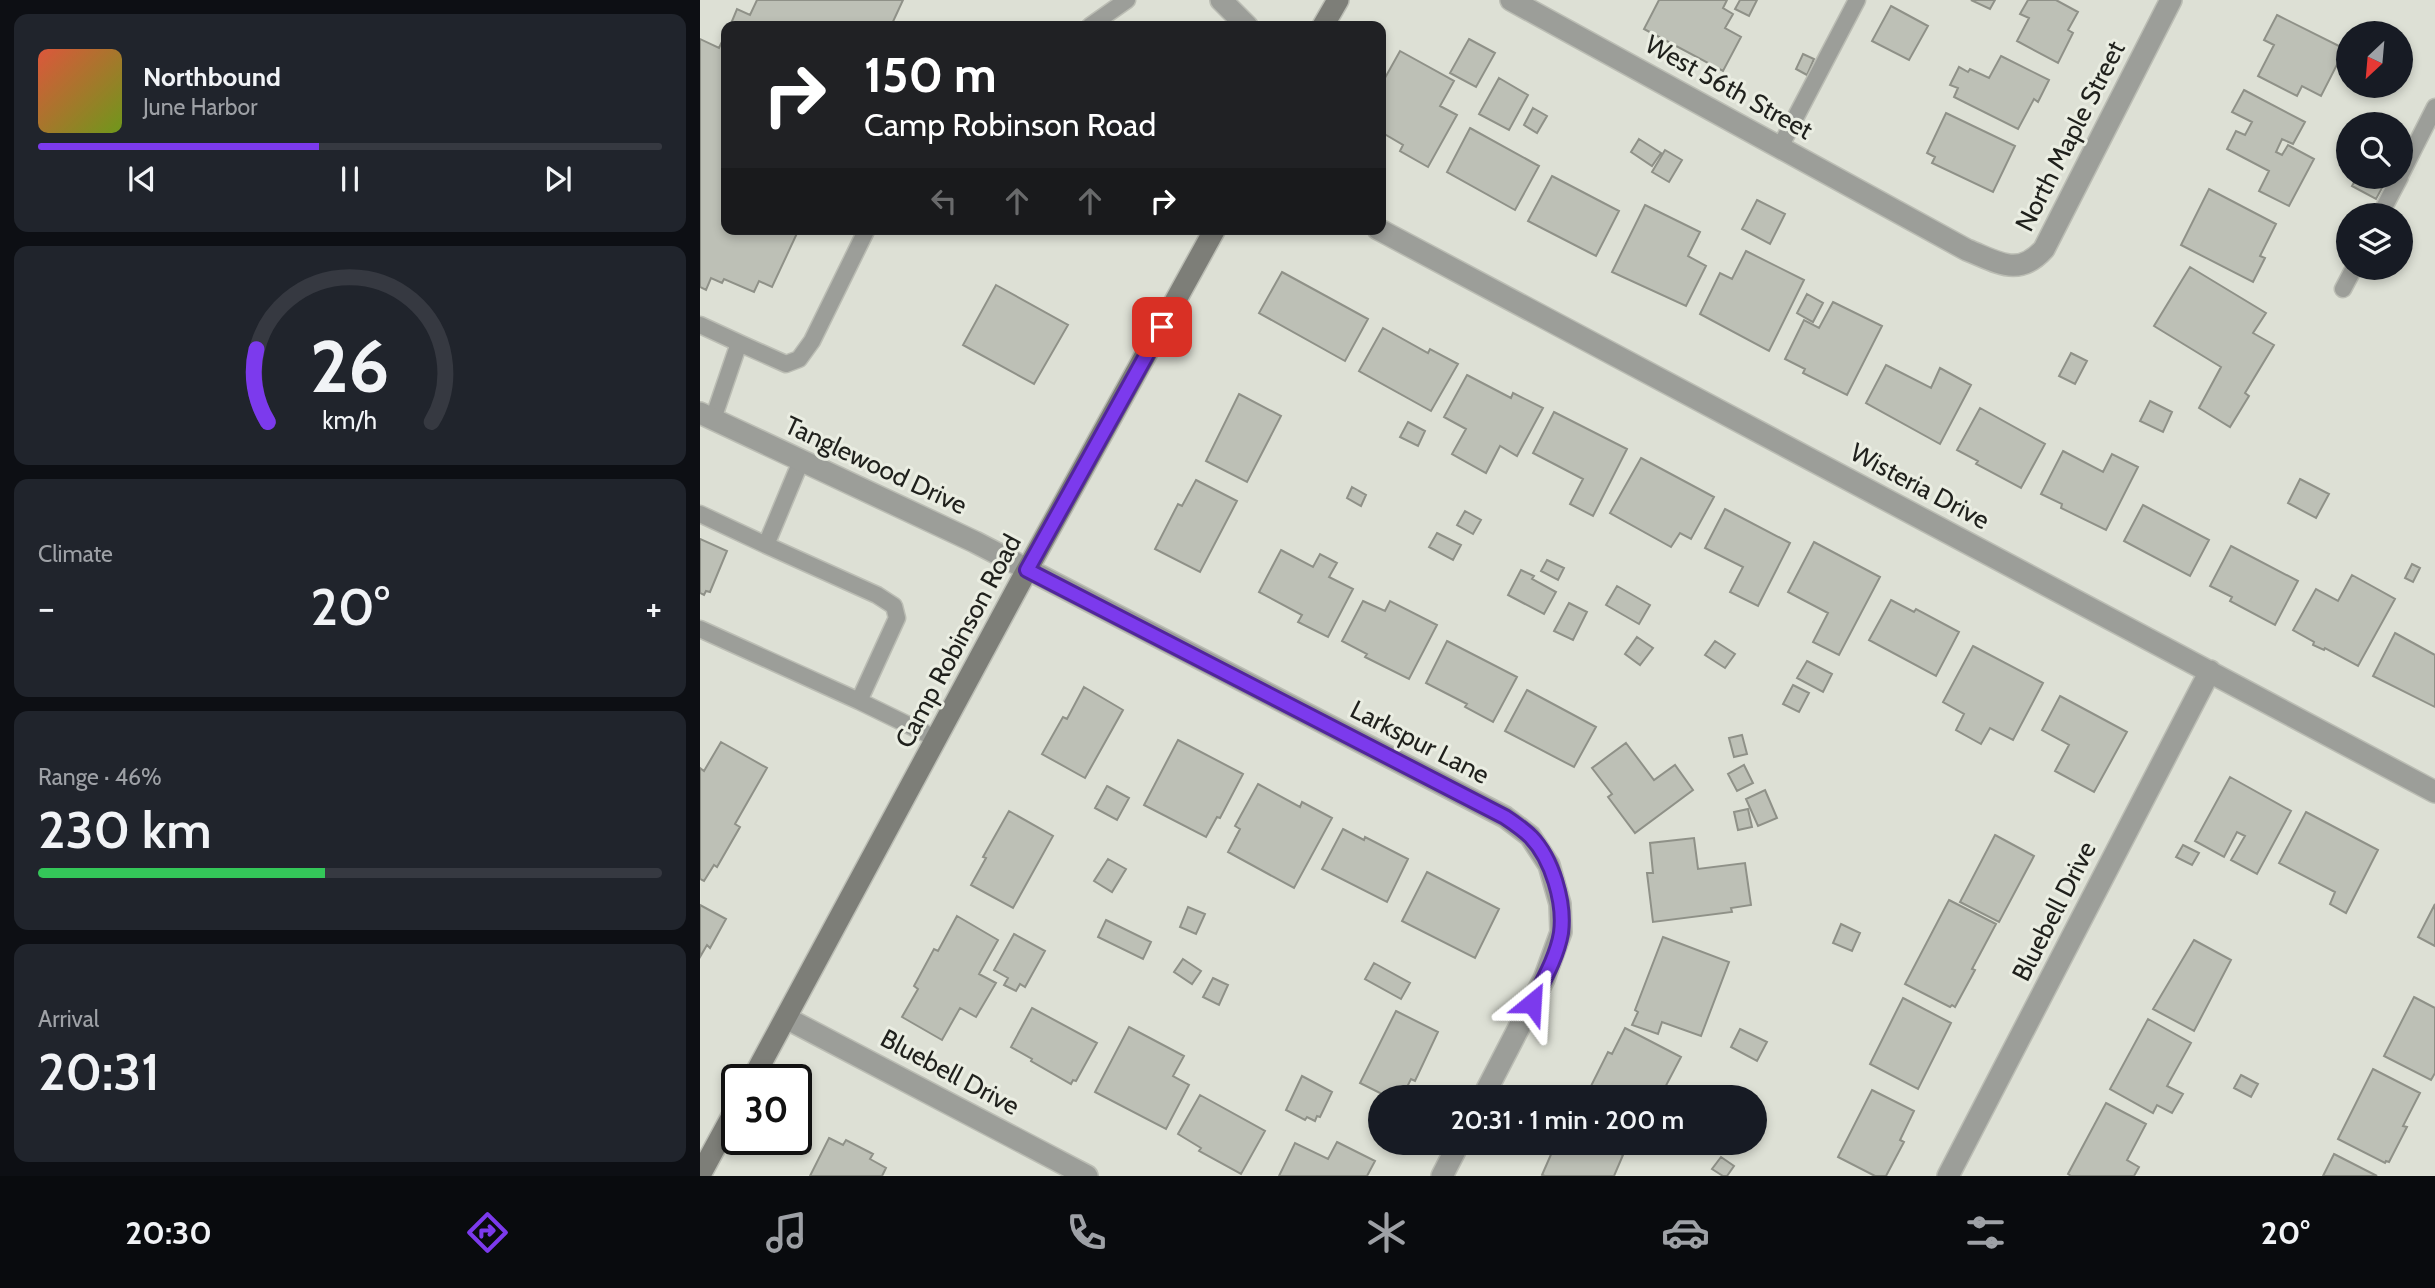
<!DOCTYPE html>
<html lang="en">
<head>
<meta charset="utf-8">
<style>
	:root { --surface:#171b24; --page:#20242c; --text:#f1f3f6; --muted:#9ea1a6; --line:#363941; --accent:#7c3aed }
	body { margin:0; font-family:Cabin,sans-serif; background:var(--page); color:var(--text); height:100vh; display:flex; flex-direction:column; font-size:26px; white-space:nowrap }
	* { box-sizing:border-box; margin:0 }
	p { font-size:23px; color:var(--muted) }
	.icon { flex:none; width:38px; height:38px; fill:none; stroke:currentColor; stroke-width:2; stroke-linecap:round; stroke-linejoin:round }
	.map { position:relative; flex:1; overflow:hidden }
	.side { display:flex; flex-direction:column; gap:14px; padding:14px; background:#0d0f14; width:700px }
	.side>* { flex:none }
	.hud { position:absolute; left:21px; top:21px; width:665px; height:214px; border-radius:14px; box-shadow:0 4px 10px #0003; background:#202124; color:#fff; overflow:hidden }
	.needle { width:46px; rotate:206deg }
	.buttons { position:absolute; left:1636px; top:21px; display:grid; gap:14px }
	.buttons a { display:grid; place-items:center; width:77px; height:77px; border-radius:50%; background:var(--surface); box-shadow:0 4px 10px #0003; font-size:35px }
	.speed { position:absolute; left:21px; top:1064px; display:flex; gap:14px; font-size:35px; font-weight:700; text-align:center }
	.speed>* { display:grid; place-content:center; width:91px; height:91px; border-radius:50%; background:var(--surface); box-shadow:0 4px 10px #0003; line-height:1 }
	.speed .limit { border:4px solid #111; border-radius:10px; background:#fff; color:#111 }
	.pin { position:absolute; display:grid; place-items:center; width:60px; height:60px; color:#fff; margin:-30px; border-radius:14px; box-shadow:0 4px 10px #0006 }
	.me { position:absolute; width:77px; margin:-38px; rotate:27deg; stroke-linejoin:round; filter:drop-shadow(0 0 5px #0008) }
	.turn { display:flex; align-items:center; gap:24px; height:147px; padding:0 28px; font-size:32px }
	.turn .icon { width:91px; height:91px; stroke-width:2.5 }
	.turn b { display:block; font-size:49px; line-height:60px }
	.lanes { display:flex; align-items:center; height:66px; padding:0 28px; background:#0003; justify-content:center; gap:35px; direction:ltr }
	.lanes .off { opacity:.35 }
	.big { font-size:52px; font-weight:600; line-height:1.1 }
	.side .card { flex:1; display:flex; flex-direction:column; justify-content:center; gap:10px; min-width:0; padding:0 24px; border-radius:14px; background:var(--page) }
	.side .dial { align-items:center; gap:0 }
	.dial svg { height:182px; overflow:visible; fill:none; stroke:var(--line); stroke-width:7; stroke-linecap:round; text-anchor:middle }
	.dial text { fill:var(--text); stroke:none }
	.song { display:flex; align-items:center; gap:21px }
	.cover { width:84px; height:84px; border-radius:10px; background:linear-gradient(135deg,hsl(10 70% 55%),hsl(80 70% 35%)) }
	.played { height:7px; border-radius:4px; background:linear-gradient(90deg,var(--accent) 45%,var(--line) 45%) }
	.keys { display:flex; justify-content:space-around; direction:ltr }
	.heat { display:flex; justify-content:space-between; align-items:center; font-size:38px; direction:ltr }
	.charge { height:10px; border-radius:5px; background:linear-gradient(90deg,#34c759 46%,var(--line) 0) }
	.trip { position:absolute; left:668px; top:1085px; width:399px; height:70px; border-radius:35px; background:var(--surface); box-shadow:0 4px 10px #0003; font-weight:600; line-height:70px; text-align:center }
	.dock { display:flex; height:112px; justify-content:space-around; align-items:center; background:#090b0e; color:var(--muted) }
	.dock .icon { width:49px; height:49px }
	.dock .active { color:var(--accent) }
	.dock b { font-size:32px; color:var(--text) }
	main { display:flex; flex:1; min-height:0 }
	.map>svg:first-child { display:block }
	.building { fill:#bdc0b6; stroke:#8f9188; stroke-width:2 }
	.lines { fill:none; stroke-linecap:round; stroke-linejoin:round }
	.lane-casing { stroke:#bbbdb4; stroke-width:19 }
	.street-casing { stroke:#bbbdb4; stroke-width:24 }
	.secondary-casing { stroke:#bbbdb4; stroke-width:24 }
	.lane { stroke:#9c9e99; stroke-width:16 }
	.street { stroke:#9c9e99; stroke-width:21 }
	.secondary { stroke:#7d7e78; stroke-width:21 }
	.route-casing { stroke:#51269a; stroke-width:18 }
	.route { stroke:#7c3aed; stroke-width:12 }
	.labels { text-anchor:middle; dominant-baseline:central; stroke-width:6; stroke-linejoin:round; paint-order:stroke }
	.street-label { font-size:26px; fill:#1f201c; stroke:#eaede2 }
</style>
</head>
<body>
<main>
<section class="side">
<div class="card">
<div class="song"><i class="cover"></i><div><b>Northbound</b><p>June Harbor</p></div></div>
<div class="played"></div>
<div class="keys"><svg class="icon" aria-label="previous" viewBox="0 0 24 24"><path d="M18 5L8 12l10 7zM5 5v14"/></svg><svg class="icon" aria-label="pause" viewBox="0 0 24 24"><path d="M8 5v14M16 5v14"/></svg><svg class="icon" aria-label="next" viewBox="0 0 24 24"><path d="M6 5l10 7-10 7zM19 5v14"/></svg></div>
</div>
<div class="card dial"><svg viewBox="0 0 100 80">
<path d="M14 69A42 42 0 1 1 86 69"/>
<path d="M14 69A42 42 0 0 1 9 37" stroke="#7c3aed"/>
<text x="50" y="56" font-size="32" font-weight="700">26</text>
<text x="50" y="72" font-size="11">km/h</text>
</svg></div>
<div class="card"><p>Climate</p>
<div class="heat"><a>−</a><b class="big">20°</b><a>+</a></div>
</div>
<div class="card"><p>Range · 46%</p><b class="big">230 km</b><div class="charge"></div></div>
<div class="card"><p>Arrival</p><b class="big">20:31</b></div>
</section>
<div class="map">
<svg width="1735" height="1176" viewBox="0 0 1735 1176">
	<rect width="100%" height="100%" fill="#dde0d5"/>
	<path class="building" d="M 57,0 L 203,0 L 191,26 L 30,26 L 37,9 L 50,15 Z
		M 959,0 L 1027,0 L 1023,8 L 1033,14 L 1025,28 L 1041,37 L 1023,71 L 944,29 Z
		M 1040,0 L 1057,0 L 1049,16 L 1035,9 Z
		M 1271,0 L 1295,0 L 1290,9 Z
		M 1328,0 L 1356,0 L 1378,12 L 1368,30 L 1373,33 L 1358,63 L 1317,41 L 1329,18 L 1320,14 Z
		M 1191,6 L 1228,26 L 1209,60 L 1172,41 Z
		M 1577,15 L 1645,49 L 1621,96 L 1602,86 L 1597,96 L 1558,76 L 1574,45 L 1564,40 Z
		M 26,33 L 26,229 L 99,229 L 72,287 L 59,281 L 54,292 L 24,279 L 22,283 L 11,278 L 6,290 L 0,287 L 0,39 L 19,48 Z
		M 769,39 L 795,53 L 776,87 L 750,73 Z
		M 700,51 L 754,81 L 740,106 L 757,115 L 728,167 L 700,151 L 703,145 L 681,132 L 681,85 Z
		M 1103,54 L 1114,59 L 1107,75 L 1096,69 Z
		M 1301,56 L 1349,80 L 1338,102 L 1334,99 L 1318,129 L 1254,97 L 1258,88 L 1250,85 L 1259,67 L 1268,72 L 1270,69 L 1289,78 Z
		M 799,78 L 828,95 L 809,130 L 779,114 Z
		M 1544,90 L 1605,122 L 1593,144 L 1582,139 L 1576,152 L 1582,155 L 1588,145 L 1614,159 L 1589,206 L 1559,191 L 1569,171 L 1527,149 L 1536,131 L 1545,135 L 1552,122 L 1532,112 Z
		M 833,108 L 847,116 L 837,133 L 824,125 Z
		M 1246,113 L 1315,146 L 1293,192 L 1232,163 L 1235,157 L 1227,153 Z
		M 770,128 L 839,166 L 815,210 L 747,172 Z
		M 939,139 L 961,153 L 952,166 L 931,152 Z
		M 965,150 L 982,160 L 969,182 L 952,172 Z
		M 852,176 L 919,211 L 896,256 L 828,221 Z
		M 1657,177 L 1688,177 L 1676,199 L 1652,186 Z
		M 1509,189 L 1576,224 L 1560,256 L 1565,258 L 1553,282 L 1481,245 Z
		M 1057,200 L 1085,214 L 1070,244 L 1042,229 Z
		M 945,205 L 1000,232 L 988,256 L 1006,266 L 986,306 L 912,272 Z
		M 1046,251 L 1104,280 L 1069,351 L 1000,314 L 1020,273 L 1032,279 Z
		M 1490,267 L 1566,313 L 1553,333 L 1574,345 L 1545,393 L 1549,396 L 1530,427 L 1499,408 L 1521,367 L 1454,326 Z
		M 582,272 L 668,319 L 645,361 L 559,313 Z
		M 296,285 L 368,325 L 334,384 L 263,345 Z
		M 1107,294 L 1123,303 L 1113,322 L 1097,313 Z
		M 1133,302 L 1182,326 L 1147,395 L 1103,373 L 1105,369 L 1085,359 L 1104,320 L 1119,328 Z
		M 683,328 L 728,353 L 730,349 L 758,364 L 731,411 L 659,371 Z
		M 1371,353 L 1387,361 L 1375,384 L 1359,376 Z
		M 1186,365 L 1231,388 L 1240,368 L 1271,385 L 1240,444 L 1166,403 Z
		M 767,375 L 811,398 L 813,393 L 843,408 L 817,456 L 800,446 L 786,473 L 752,454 L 766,429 L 744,417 Z
		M 539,394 L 581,416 L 547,482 L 506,461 Z
		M 1450,401 L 1472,412 L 1463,432 L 1440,421 Z
		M 1280,408 L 1345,444 L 1321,488 L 1276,464 L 1278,461 L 1257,450 Z
		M 854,412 L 927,449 L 893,516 L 870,504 L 883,479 L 833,453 Z
		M 708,422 L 725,431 L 718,446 L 700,437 Z
		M 1363,451 L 1403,472 L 1412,454 L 1438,467 L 1406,530 L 1361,508 L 1362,504 L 1341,494 Z
		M 941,458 L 1014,497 L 991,539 L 980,533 L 971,547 L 910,513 Z
		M 1600,479 L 1629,494 L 1616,518 L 1588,503 Z
		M 496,480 L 537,501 L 500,572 L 455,549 L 478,504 L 482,506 Z
		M 652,487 L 666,495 L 661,506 L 647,498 Z
		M 1443,505 L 1509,540 L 1490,576 L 1424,541 Z
		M 1025,509 L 1090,543 L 1058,606 L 1030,592 L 1043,567 L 1005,548 Z
		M 765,511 L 781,520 L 773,534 L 757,525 Z
		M 737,533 L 761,545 L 753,560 L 729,547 Z
		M 0,539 L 27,551 L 10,592 L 6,591 L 4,595 L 0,593 Z
		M 1114,542 L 1180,577 L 1139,655 L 1113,642 L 1128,613 L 1088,592 Z
		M 1531,546 L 1598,581 L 1575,625 L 1530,601 L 1532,597 L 1510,586 Z
		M 581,550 L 613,567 L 620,554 L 637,563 L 629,577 L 653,589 L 628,637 L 598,622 L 602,615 L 559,592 Z
		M 847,560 L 864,568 L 858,580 L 841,571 Z
		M 1712,564 L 1720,568 L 1713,582 L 1705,578 Z
		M 821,570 L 834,576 L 832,579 L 856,592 L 844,614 L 808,595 Z
		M 1652,575 L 1695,599 L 1658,666 L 1625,648 L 1624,650 L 1613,645 L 1614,642 L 1593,630 L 1616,589 L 1638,601 Z
		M 917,586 L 950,605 L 939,624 L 906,605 Z
		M 1191,600 L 1214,612 L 1216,609 L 1259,632 L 1236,676 L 1169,640 Z
		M 663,601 L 685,611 L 690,601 L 737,625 L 709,679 L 665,657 L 667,654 L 642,641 Z
		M 869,603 L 887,612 L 873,640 L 854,631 Z
		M 1695,633 L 1735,655 L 1735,707 L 1673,676 Z
		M 937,637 L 953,648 L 940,665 L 925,654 Z
		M 747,641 L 817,677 L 793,722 L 765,707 L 767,704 L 726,683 Z
		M 1015,641 L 1035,654 L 1025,668 L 1005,655 Z
		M 1273,646 L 1343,683 L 1313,740 L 1290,728 L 1281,744 L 1256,730 L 1264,714 L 1243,702 Z
		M 1107,661 L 1132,674 L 1123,692 L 1097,678 Z
		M 1093,685 L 1109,693 L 1099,712 L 1083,704 Z
		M 384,687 L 423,710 L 385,778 L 342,754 L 363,717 L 367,719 Z
		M 827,690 L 896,727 L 874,767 L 805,731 Z
		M 1360,696 L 1427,732 L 1394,792 L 1355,771 L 1369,745 L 1342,730 Z
		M 1042,735 L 1047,754 L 1034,757 L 1029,738 Z
		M 478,740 L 543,774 L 520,818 L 517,817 L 506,837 L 444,805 Z
		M 21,742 L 67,768 L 35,824 L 40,827 L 17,867 L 14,865 L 4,881 L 0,879 L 0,768 L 4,771 Z
		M 926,743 L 954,780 L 975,765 L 993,790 L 935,833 L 908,797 L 912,794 L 892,768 Z
		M 1044,765 L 1053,783 L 1037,791 L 1028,774 Z
		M 1530,777 L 1591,811 L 1557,874 L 1531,860 L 1545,836 L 1537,832 L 1524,857 L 1495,841 Z
		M 558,784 L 600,807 L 602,802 L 632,818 L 594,888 L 528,852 L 540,829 L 535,826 Z
		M 407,786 L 429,798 L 417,820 L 395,808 Z
		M 1065,790 L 1077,818 L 1058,826 L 1046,799 Z
		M 1048,809 L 1052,827 L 1038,830 L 1034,812 Z
		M 309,811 L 353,836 L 313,908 L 271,885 L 286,858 L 283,857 Z
		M 1606,812 L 1678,850 L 1646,913 L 1630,904 L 1635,892 L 1579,863 Z
		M 643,829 L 664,840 L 665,837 L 708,859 L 687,902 L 622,869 Z
		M 1295,835 L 1334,856 L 1299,922 L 1260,902 Z
		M 994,838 L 998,869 L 1045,863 L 1051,905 L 1031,908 L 1032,912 L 953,922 L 947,873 L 953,873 L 950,843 Z
		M 1483,845 L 1499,853 L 1492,865 L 1476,857 Z
		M 408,859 L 426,869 L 412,892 L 394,881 Z
		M 727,872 L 799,909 L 775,958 L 702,921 Z
		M 1249,900 L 1296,924 L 1272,969 L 1275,970 L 1255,1007 L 1252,1005 L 1250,1007 L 1205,984 Z
		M 1735,904 L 1735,946 L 1718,937 Z
		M 0,905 L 26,919 L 10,948 L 7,945 L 0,957 Z
		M 488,907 L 505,914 L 496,934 L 480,927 Z
		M 257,916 L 298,940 L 279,974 L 296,983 L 276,1017 L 260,1008 L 242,1040 L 202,1017 L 218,989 L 214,986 L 234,949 L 238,951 Z
		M 406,920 L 451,942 L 443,959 L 398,937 Z
		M 1141,924 L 1160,933 L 1152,951 L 1133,943 Z
		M 314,934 L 345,951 L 325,987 L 320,984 L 316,991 L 304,985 L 308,978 L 294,970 Z
		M 963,937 L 1029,962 L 1001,1036 L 962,1022 L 958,1034 L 932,1025 L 938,1012 L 935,1010 Z
		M 1494,940 L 1531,960 L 1494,1031 L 1453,1009 Z
		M 483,959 L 501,971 L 492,984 L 474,972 Z
		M 674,963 L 710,983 L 701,999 L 665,979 Z
		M 513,978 L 528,985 L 519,1005 L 503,997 Z
		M 1714,997 L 1735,1008 L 1735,1073 L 1731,1080 L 1684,1056 Z
		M 1203,998 L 1251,1023 L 1218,1089 L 1170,1064 Z
		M 332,1008 L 397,1043 L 376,1081 L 373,1080 L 371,1084 L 331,1061 L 332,1059 L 311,1047 Z
		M 696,1011 L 738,1032 L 715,1081 L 711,1079 L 702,1097 L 688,1097 L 660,1083 Z
		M 1448,1019 L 1491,1043 L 1467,1086 L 1483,1094 L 1472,1113 L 1457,1105 L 1453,1113 L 1410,1089 Z
		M 429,1027 L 484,1056 L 473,1076 L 489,1085 L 466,1129 L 395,1092 Z
		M 925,1028 L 981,1057 L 960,1097 L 898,1097 L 888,1092 L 908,1052 L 912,1054 Z
		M 1040,1029 L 1067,1042 L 1057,1061 L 1031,1047 Z
		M 1673,1069 L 1720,1093 L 1703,1126 L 1707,1127 L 1689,1162 L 1686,1161 L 1685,1163 L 1638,1139 Z
		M 1541,1075 L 1558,1084 L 1551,1097 L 1534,1088 Z
		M 602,1076 L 632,1092 L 620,1117 L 617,1116 L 615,1121 L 607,1117 L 605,1120 L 586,1110 Z
		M 1172,1090 L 1214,1111 L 1200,1140 L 1204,1142 L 1186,1176 L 1175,1176 L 1138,1157 Z
		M 500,1095 L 565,1131 L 541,1174 L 499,1151 L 501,1148 L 478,1134 Z
		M 1406,1103 L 1446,1124 L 1427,1160 L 1439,1167 L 1434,1176 L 1371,1176 L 1368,1174 Z
		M 129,1138 L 143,1145 L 146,1140 L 173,1154 L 170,1159 L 186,1168 L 182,1176 L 110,1176 Z
		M 637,1142 L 675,1161 L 667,1176 L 579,1176 L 595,1143 L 628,1159 Z
		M 856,1143 L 914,1143 L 911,1150 L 923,1155 L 914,1176 L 845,1176 L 842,1175 Z
		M 1634,1154 L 1677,1176 L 1623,1176 Z
		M 1021,1157 L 1034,1166 L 1027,1176 L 1023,1176 L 1012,1169 Z"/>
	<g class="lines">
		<defs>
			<path id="lane" d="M 390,26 L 427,0
				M 1080,147 L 1157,0
				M 1701,174 L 1735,107
				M 1680,215 L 1700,177
				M 1643,289 L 1654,268
				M 0,325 L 39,343 L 13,419
				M 39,343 L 86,364 L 99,359 L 112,341 L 167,229
				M 0,514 L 66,545 L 101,461
				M 66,545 L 177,595 L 194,606 L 197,618 L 159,701
				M 0,629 L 159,701 L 237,739"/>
			<path id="street" d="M 521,0 L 547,26
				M 811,0 L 1267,250 C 1298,262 1318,278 1344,249 L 1471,0
				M 678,229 L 1735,792
				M 0,413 L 275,542 L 805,817 L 830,836 L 849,865 L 860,904 L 861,932 L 844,979 L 783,1097
				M 86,1018 L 387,1176
				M 742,1176 L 759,1143
				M 1248,1176 L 1510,671"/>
			<path id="secondary" d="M 623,26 L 638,0
				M 52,1080 L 327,570 L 515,229
				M 0,1175 L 37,1107"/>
		</defs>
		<use href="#lane" class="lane-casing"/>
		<use href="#street" class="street-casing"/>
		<use href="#secondary" class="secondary-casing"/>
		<use href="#lane" class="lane"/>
		<use href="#street" class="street"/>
		<use href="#secondary" class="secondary"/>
	</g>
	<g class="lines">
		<defs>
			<path id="route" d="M 462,327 L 327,570 L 805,817 C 814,823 823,829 831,837 C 852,859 865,902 861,933 C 857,957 843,981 832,1003"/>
		</defs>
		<use href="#route" class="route-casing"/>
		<use href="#route" class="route"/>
	</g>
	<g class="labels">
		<g class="street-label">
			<text transform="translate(1029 87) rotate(29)">West 56th Street</text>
			<text transform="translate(1370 136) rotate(-63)">North Maple Street</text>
			<text transform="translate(176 465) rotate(25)">Tanglewood Drive</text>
			<text transform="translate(1220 486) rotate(28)">Wisteria Drive</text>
			<text transform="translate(258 641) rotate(-62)">Camp Robinson Road</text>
			<text transform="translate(720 742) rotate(27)">Larkspur Lane</text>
			<text transform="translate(1354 911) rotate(-63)">Bluebell Drive</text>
			<text transform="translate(250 1072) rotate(28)">Bluebell Drive</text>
		</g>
	</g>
</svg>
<div class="buttons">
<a><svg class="needle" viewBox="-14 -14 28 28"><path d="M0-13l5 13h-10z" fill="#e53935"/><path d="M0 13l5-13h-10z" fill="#9ea1a6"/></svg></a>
<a><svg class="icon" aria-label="search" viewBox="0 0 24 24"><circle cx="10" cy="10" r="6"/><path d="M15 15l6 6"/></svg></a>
<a><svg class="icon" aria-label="layers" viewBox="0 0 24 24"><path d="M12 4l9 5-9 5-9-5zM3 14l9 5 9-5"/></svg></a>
</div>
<div class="speed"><div class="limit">30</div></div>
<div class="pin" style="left:462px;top:327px;background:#d93025"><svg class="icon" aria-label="arrive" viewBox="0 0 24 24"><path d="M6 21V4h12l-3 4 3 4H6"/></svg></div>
<svg class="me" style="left:832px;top:1003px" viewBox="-20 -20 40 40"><path d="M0-17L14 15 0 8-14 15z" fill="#7c3aed" stroke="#fff" stroke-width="4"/></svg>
<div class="trip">20:31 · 1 min · 200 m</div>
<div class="hud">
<div class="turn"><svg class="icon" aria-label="right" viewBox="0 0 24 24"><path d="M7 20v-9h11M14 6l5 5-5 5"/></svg><div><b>150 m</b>Camp Robinson Road</div></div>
<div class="lanes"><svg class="icon off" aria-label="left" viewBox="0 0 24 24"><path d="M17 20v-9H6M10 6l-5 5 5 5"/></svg><svg class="icon off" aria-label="ahead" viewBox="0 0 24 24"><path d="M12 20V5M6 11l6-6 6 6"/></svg><svg class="icon off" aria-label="ahead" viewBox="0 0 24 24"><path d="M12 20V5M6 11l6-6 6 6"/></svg><svg class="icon" aria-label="right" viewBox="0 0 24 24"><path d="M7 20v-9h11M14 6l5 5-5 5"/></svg></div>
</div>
</div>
</main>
<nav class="dock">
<b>20:30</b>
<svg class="icon active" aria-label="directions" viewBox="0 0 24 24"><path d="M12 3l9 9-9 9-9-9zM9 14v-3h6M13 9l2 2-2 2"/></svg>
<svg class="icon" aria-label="music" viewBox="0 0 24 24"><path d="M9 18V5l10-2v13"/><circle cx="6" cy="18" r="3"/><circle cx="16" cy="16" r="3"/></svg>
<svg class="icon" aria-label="phone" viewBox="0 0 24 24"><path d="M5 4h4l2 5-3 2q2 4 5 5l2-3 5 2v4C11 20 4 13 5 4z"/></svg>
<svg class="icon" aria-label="climate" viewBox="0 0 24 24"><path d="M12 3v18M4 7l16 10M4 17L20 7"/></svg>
<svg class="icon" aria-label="car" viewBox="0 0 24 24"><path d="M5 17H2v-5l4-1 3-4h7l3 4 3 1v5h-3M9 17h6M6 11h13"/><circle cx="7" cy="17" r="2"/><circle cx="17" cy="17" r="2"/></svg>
<svg class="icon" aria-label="filters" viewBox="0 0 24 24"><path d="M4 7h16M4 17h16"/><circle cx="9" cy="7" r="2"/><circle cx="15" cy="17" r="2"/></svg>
<b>20°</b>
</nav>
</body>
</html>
